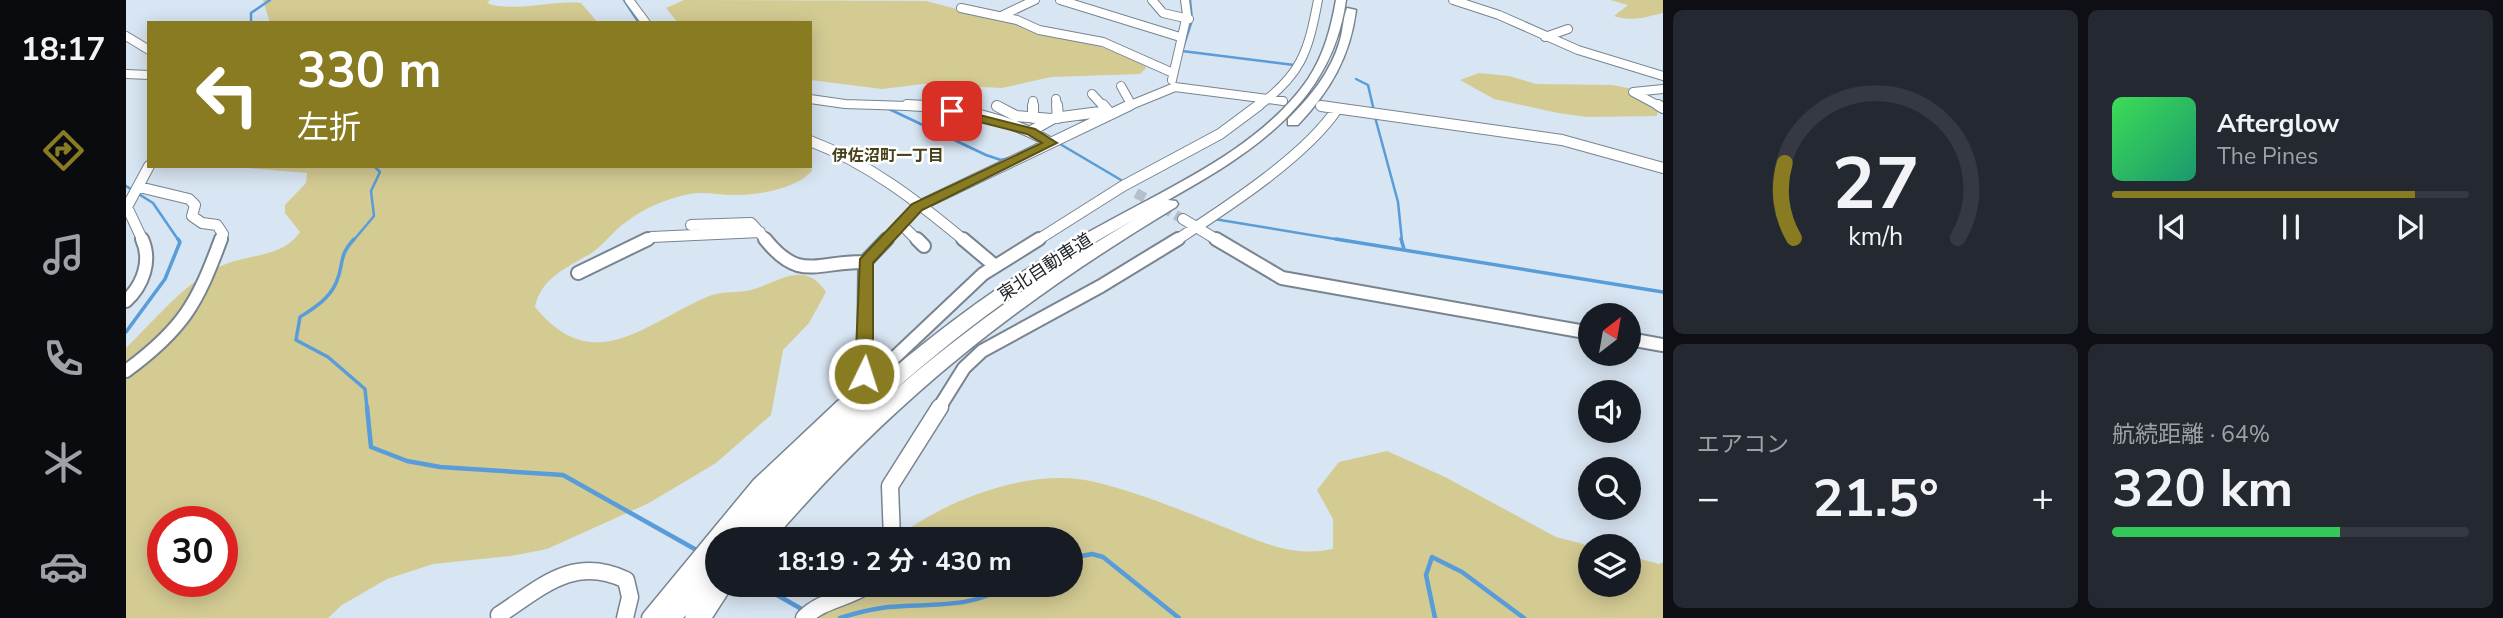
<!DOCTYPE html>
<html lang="ja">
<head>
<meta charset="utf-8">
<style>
	:root { --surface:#171b24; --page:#242831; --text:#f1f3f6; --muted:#9ea1a6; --line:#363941; --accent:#887b21 }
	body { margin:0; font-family:"Nunito Sans","Noto Sans JP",sans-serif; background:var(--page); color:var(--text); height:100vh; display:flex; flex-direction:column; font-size:26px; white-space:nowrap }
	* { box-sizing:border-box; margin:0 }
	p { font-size:23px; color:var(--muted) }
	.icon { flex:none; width:38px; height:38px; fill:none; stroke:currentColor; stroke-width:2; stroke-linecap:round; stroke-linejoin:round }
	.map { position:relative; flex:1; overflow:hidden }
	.side { display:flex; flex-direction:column; gap:10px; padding:10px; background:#0d0f14; width:840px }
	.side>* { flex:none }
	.top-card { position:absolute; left:21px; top:21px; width:665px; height:147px; border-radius:0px; box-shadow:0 4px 18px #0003; background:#887b21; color:#fff; overflow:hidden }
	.needle { width:46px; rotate:31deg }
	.controls { position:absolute; left:1452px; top:303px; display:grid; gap:14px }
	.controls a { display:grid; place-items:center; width:63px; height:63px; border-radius:50%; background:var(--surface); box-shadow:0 4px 18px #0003; font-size:35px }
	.speed { position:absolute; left:21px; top:506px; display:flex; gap:14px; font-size:35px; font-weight:700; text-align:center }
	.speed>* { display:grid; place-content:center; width:91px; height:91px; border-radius:50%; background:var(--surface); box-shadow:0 4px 18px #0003; line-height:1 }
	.speed .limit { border:10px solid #d22; background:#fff; color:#111 }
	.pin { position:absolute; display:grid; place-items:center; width:60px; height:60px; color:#fff; margin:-30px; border-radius:14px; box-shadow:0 4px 10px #0006 }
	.me { position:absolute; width:77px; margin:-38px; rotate:4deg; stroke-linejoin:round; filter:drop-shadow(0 0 5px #0008) }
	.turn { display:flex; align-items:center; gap:24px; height:147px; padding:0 35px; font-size:32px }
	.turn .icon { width:91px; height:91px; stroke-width:2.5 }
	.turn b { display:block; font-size:49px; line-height:60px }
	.big { font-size:52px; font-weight:700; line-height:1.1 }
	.side .widget { flex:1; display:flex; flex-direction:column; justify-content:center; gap:10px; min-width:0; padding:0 24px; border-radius:10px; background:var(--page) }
	.side .dial { align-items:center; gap:0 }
	.dial svg { height:182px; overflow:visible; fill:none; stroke:var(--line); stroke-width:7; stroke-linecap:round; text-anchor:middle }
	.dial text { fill:var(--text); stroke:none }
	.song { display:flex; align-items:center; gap:21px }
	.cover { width:84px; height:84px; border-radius:10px; background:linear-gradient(135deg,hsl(130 70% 55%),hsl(160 70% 35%)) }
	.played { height:7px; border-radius:4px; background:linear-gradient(90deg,var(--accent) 85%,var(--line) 85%) }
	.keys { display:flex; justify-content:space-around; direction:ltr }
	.heat { display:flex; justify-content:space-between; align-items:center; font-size:38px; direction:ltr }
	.charge { height:10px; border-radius:5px; background:linear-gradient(90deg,#34c759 64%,var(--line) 0) }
	.side .tiles { flex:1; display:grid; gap:10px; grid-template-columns:repeat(2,1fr) }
	.trip { position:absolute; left:579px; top:527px; width:378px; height:70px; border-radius:35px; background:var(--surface); box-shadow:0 4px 18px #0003; font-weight:700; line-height:70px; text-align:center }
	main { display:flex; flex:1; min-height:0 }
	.menu { display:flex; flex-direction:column; width:126px; justify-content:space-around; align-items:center; background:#090b0e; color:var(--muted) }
	.menu .icon { width:49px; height:49px }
	.menu .current { color:var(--accent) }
	.menu b { font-size:32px; color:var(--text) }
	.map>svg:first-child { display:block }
	.green { fill:#d4cb93; fill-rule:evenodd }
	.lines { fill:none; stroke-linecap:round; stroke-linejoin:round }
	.stream-far2 { stroke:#589cda; stroke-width:2.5 }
	.stream-far1 { stroke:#589cda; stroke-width:3.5 }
	.stream { stroke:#589cda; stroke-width:4.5 }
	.minor-tunnel { stroke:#b4bfca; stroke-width:10; stroke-dasharray:10 5; stroke-linecap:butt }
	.minor-far3-casing { stroke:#788490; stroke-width:10 }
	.minor-far2-casing { stroke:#788490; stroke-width:12 }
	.minor-far1-casing { stroke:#788490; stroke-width:16 }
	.minor-casing { stroke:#788490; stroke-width:19 }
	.highway-casing { stroke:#788490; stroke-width:3 }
	.minor-far3 { stroke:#fff; stroke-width:8 }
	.minor-far2 { stroke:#fff; stroke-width:10 }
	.minor-far1 { stroke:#fff; stroke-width:12 }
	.minor { stroke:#fff; stroke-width:16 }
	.highway { fill:#fff; fill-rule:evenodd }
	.route { fill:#887b21; stroke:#585015; stroke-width:2 }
	.labels { text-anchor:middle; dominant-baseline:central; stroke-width:5; stroke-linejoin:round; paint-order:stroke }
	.far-neighbourhood-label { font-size:16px; font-weight:bold; fill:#474118; stroke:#fff }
	.street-label { font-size:18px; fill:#22272c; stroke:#fff }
</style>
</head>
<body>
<main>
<nav class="menu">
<b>18:17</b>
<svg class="icon current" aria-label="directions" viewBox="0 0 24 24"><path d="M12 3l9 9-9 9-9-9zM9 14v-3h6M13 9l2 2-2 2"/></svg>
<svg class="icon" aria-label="music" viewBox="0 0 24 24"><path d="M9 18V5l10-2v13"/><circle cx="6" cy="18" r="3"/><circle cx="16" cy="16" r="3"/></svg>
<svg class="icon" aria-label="phone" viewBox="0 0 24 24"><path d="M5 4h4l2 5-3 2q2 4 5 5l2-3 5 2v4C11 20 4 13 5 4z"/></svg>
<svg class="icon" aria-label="climate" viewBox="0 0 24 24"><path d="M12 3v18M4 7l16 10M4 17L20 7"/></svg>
<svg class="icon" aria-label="car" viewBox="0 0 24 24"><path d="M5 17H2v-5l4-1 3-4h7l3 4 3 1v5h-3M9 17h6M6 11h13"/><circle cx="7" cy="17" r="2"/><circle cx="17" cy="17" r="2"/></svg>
</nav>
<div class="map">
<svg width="1537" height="618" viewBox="0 0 1537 618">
	<rect width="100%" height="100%" fill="#d8e5f2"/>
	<path class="green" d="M 137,0 L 364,0 L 361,3 C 385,13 427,0 455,3 L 472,23 L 144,23 Z
		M 558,0 L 800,1 L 972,46 L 1018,63 L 1020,68 L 1014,74 L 925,77 L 876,88 L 797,84 L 756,89 L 684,80 L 684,23 L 552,23 L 540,8 Z
		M 1484,0 L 1537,0 L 1537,13 C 1520,17 1505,22 1488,16 L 1502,5 Z
		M 1353,73 L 1383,76 L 1410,84 L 1486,85 L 1512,90 L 1533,103 L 1531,116 L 1461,117 L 1432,113 L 1368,99 L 1334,80 Z
		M 684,160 L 686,171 C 668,190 632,195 606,195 C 593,195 577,191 564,194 C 542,198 518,208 500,222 C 487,231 478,245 464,254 C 440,268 415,278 409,307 C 468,379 519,323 583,296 C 596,291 612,293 625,290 C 654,282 678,259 700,292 L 683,323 L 657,350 L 645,415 L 590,463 L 523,503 L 421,549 L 385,556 L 307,564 L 261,579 L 216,605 L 202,618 L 0,618 L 0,348 C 30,319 61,279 100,264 C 125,254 157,257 174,232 L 159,213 L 159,205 L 180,183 L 181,173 L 99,166 L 684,166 ZM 37,522 L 96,522 L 96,581 L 37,581 Z
		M 1261,451 L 1319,477 L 1430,537 L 1465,546 L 1465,584 L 1503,584 L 1503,556 L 1533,564 L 1537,562 L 1537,618 L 694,618 L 718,585 L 945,584 L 945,539 L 769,539 C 818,500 906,466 969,482 C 1011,492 1055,510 1095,526 C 1134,541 1165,558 1207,549 L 1207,519 L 1191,490 L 1213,462 Z"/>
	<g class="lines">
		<path class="stream-far2" d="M 498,0 L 513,23
			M 1064,0 L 1066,20 L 1056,51 L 1168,65
			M 125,23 L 125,13 L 144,0
			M 1230,79 L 1242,85 L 1248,111
			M 763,109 L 860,155 L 875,160 L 887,157
			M 1249,117 L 1272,202 L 1276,241
			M 934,144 L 995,180
			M 896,152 L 911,144
			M 0,186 L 27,203 L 53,241
			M 1088,219 L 1221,241
			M 227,241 L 248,216 L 245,191 L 254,172 L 248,166"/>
		<path class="stream-far1" d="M 228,239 C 211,258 219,263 210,283 C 203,299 188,308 174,317 L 170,340 L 202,357 L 239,389 L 241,408
			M 1210,239 L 1537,292
			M 1275,239 L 1278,249
			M 0,332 L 39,279 L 54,242 L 52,239"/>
		<path class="stream" d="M 241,407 L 245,447 L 281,461 L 314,467 L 437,475 L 574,552
			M 945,558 L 966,554 L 977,557 L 1053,618
			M 632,584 L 679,611
			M 714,618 C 730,613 746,609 762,607 C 804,603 846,610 883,584
			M 1309,618 L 1300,575 L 1306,557 L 1336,572 L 1398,618"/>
		<path class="minor-tunnel" d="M 1010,193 L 1057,219"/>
		<defs>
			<path id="minor-far3" d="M 503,0 L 520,23
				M 934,0 L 1054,37
				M 1026,0 L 1037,13 L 1063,19
				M 1327,0 L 1373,15 L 1452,50 L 1537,76
				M 835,8 L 891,20 L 913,30 L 977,42 L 1047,73
				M 875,16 L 909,0
				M 0,36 L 23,50
				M 1419,37 L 1442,29
				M 0,74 L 23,75
				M 1046,80 L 1061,15 L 1059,0
				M 995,86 L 1005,104
				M 966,94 L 978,107
				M 684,99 L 719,104 L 813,107
				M 930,99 L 931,107
				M 907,101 L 907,107
				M 1195,106 L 1203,107
				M 1000,107 L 1049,87 L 1157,101
				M 1131,107 C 1175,75 1182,53 1192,0
				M 1535,107 L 1507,92 L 1537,89"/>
			<path id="minor-far2" d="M 781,105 C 827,106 885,119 925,143
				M 907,105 L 907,118
				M 931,105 L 932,118
				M 977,105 L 982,111
				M 1532,105 L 1537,108
				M 871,106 L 890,116 L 925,119
				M 1195,106 L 1436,140 L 1537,168
				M 905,131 L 928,118 L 981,111
				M 684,141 C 742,163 791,201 839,241
				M 13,187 L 63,199 L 69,205 L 66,216 L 76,223 L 91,225 L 97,234 L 95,241
				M 1057,219 L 1093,241
				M 775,224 L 792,241
				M 565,225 L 625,223 L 641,241
				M 17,241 L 1,207 L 23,166
				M 519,241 L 526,237 L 634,232
				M 759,241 L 791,207 L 1004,105
				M 910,241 L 997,186 L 1094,134 L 1133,105
				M 1049,241 C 1098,209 1179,157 1211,109"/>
			<path id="minor-far1" d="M 639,239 C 674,283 691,261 739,262
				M 791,239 L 798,246
				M 837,239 L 868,265
				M 1090,239 L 1156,278 L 1465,333
				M 452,273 L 522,239
				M 0,301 C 17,285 26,261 16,239
				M 1503,339 L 1537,345
				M 0,371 C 57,329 71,304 95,239
				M 744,383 L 738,374 L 739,262 L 761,239
				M 715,408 L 857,274 L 913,239
				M 813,408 L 838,368 L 856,351 L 975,286 L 1052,239"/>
			<path id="minor" d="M 766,539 L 764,486 L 814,407
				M 373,615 C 416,587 447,555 500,580 L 504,597 L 499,618
				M 524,618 L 633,486 L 717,407
				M 678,618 C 697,599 722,599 743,584"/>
			<path id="highway" d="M 1210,0 L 1220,0 C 1206,103 1126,153 1042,200 L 1050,201 L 1052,204 L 1050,207 C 892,302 769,399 648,539 L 622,539 L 624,537 L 621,539 L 595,539 C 607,515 647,481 667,461 C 731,397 802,336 877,285 C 911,262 945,241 981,222 C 1050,184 1136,146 1182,79 C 1198,55 1205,28 1210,0 ZM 1011,218 C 922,270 840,328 762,396 C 839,327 921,268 1011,218 Z
				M 1221,8 L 1230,10 C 1224,57 1204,91 1172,125 L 1162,125 L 1162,119 C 1185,96 1205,72 1214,40 C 1217,30 1217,18 1221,8 Z
				M 592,546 L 592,584 L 608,584 L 586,618 L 559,618 L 560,615 L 557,618 L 530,618 L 533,610 L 584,549 Z"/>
		</defs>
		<use href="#minor-far3" class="minor-far3-casing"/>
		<use href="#minor-far2" class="minor-far2-casing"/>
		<use href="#minor-far1" class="minor-far1-casing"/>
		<use href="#minor" class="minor-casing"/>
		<use href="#highway" class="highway-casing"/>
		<use href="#minor-far3" class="minor-far3"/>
		<use href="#minor-far2" class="minor-far2"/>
		<use href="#minor-far1" class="minor-far1"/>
		<use href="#minor" class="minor"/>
		<use href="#highway" class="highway"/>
	</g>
	<path class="route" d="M 826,108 L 909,129 L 931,143 L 796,210 L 747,263 L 747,374 L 744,379 L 732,379 L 729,374 L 734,259 L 786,204 L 916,143 L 901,134 L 822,114 L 822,109 Z"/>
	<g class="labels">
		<g class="far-neighbourhood-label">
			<text x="762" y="156">伊佐沼町一丁目</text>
		</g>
		<g class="street-label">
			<text transform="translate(919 267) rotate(-33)">東北自動車道</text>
		</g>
	</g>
</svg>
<div class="controls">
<a><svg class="needle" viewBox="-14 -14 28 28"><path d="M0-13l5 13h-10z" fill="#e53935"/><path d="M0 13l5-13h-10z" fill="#9ea1a6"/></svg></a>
<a><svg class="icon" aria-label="sound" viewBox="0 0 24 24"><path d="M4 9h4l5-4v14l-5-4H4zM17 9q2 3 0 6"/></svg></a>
<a><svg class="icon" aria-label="search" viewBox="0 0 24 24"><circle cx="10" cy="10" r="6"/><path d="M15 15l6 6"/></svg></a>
<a><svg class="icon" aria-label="layers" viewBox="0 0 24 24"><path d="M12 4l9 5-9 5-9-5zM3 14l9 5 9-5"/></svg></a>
</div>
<div class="speed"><div class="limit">30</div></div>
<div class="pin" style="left:826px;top:111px;background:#d93025"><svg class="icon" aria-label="arrive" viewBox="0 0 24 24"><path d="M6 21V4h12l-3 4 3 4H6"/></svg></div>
<svg class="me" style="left:738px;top:374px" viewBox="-20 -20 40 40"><circle r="17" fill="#887b21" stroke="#fff" stroke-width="3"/><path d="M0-11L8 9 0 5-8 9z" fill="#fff"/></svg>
<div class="trip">18:19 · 2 分 · 430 m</div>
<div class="top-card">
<div class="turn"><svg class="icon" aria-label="left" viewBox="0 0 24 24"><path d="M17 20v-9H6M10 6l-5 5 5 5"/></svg><div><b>330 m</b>左折</div></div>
</div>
</div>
<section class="side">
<div class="tiles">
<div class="widget dial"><svg viewBox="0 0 100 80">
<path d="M14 69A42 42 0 1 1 86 69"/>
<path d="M14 69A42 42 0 0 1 10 36" stroke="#887b21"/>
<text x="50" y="56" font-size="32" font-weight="700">27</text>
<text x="50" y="72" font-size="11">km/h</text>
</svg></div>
<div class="widget">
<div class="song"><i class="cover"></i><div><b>Afterglow</b><p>The Pines</p></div></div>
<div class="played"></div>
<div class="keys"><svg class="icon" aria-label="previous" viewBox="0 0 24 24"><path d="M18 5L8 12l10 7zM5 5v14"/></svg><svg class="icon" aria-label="pause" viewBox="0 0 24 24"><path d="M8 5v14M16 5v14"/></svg><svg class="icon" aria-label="next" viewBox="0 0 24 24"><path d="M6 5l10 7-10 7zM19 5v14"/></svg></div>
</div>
<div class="widget"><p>エアコン</p>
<div class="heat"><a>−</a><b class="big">21.5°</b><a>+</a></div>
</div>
<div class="widget"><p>航続距離 · 64%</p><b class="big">320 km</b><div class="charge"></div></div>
</div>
</section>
</main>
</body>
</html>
